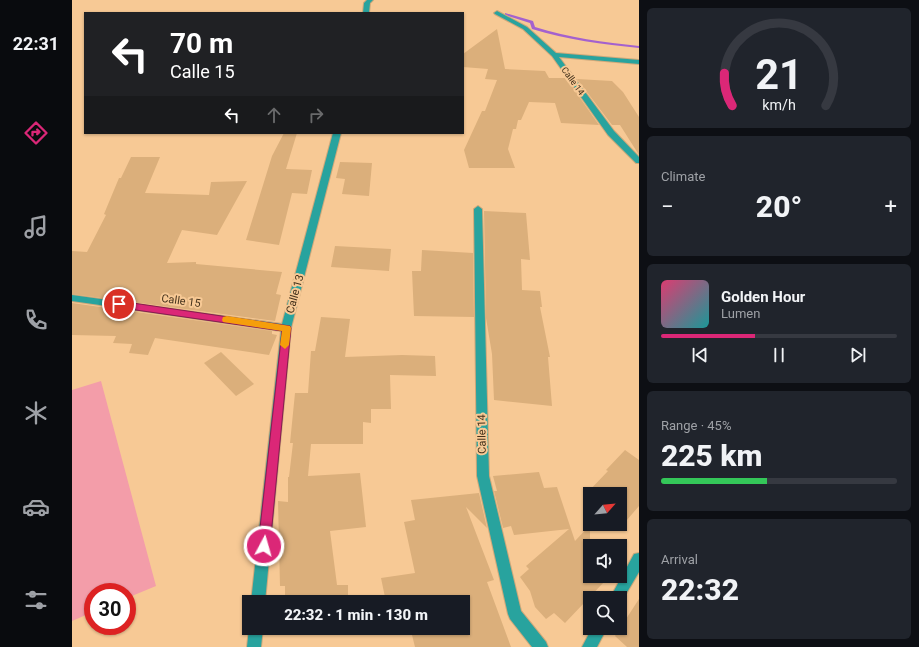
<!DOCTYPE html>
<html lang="en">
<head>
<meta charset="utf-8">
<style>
	:root { --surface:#171b24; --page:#20242c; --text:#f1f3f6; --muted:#9ea1a6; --line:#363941; --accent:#db2777 }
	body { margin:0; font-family:Roboto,sans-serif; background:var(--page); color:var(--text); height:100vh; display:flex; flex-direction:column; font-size:15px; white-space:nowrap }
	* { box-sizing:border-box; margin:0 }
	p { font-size:13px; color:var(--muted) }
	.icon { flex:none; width:22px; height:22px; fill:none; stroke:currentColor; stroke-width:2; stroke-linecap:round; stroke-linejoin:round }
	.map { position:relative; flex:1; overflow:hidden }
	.details { display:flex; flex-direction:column; gap:8px; padding:8px; background:#0d0f14; width:280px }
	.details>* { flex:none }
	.guide { position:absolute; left:12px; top:12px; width:380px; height:122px; border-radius:0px; box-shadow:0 1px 3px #0004; background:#202124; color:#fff; overflow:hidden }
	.needle { width:26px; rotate:63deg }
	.controls { position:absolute; left:511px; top:487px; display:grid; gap:8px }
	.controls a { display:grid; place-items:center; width:44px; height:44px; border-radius:0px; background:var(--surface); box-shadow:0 1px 3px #0004; font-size:20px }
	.speed { position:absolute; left:12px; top:583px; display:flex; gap:8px; font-size:20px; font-weight:700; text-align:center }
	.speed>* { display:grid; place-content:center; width:52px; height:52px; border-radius:50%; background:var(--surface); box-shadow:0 1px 3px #0004; line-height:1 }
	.speed .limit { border:6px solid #d22; background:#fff; color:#111 }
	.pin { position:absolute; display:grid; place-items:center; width:34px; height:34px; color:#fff; margin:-17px; border:2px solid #fff; border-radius:50%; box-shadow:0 1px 4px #0007 }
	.me { position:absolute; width:44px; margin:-22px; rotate:6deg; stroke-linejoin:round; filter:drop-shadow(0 0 3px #0008) }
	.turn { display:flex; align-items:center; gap:14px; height:84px; padding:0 20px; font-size:18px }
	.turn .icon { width:52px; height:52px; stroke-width:2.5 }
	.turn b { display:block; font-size:28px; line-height:34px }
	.lanes { display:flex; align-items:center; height:38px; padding:0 20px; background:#0003; justify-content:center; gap:20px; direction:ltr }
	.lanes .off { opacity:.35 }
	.big { font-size:30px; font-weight:800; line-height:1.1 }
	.details .tile { flex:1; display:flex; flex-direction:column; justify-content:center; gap:6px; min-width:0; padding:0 14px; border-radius:6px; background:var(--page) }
	.details .dial { align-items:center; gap:0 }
	.dial svg { height:104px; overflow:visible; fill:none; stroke:var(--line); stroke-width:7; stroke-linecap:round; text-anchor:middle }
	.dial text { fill:var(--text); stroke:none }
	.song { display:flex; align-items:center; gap:12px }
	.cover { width:48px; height:48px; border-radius:6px; background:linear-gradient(135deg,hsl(340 70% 55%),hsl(180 70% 35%)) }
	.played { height:4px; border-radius:2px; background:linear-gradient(90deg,var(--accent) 40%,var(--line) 40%) }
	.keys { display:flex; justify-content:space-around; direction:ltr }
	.heat { display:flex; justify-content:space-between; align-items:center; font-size:22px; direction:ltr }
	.charge { height:6px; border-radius:3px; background:linear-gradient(90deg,#34c759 45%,var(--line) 0) }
	.trip { position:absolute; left:170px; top:595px; width:228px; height:40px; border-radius:0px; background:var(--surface); box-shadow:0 1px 3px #0004; font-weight:800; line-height:40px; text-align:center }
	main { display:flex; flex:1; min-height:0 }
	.dock { display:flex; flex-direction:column; width:72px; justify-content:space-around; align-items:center; background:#090b0e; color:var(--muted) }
	.dock .icon { width:28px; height:28px }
	.dock .selected { color:var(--accent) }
	.dock b { font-size:18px; color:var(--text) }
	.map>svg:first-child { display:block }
	.green { fill:#f39da9 }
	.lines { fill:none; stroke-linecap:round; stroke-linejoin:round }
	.stream { fill:#a461ce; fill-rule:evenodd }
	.building { fill:#dbaf7b }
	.minor-casing { stroke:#cfa87a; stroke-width:2 }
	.minor { fill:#28a39e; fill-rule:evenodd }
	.route { fill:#db2777; stroke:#8e194d }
	.slow { fill:#f59e0b }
	.labels { text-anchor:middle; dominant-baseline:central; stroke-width:4; stroke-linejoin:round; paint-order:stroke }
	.far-street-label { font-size:9px; fill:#43311b; stroke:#f7c995 }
	.street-label { font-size:11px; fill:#43311b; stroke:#f7c995 }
</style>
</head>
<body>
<main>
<nav class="dock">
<b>22:31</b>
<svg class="icon selected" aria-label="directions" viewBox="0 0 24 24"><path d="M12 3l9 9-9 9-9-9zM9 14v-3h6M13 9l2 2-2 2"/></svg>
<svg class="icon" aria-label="music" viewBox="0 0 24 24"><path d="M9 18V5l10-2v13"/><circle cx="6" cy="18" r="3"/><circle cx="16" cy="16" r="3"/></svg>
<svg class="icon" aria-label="phone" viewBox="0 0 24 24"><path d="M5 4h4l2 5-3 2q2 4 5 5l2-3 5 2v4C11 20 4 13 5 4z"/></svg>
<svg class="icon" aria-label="climate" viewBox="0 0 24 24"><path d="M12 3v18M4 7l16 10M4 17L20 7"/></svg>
<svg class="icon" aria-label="car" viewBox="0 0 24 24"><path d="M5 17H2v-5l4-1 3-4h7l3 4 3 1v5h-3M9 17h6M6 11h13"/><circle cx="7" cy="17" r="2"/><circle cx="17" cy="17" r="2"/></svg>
<svg class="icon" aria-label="filters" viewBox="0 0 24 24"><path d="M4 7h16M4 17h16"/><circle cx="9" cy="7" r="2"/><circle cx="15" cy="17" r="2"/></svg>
</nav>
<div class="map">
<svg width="567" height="647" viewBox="0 0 567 647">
	<rect width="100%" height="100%" fill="#f7c995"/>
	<path class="green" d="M 29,381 L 84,586 L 55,598 L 55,592 L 21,592 L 21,612 L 0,621 L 0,390 Z"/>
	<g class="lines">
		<path class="stream" d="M 433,13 L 461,21 L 463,27 C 497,38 532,42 567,46 L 567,48 C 531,44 495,40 460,29 L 458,23 L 433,15 Z"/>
	</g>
	<path class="building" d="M 425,29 L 433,69 L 473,71 L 477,78 L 494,78 L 527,125 L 489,123 L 483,103 L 457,102 L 449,120 L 446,120 L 444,129 L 441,129 L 436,149 L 443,168 L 397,168 L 392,150 L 410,111 L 413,111 L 425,80 L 413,79 L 416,69 L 391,67 L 391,54 Z
		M 505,79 L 540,81 L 551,92 L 567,117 L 567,155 L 548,125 L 540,125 Z
		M 212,133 L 225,133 L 214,169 L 240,170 L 235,194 L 220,193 L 207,245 L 174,240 L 200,156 Z
		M 59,157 L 88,157 L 73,193 L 137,195 L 139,182 L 175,181 L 145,235 L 110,230 L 95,263 L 124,262 L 124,264 L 210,272 L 204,294 L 209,295 L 203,321 L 0,294 L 0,251 L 15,252 L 34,215 L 32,214 L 47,178 L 49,178 Z
		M 268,162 L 300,163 L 297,196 L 270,194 L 273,179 L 264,178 Z
		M 412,211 L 454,213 L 458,260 L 449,259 L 450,290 L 468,291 L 470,307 L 468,307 L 478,357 L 476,357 L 480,406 L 422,400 L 420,354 L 414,318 Z
		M 263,246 L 319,249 L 317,271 L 259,267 Z
		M 350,250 L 401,253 L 402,317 L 342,316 L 340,271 L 349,271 Z
		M 0,303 L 200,331 L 200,334 L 205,335 L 197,355 L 83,338 L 76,355 L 57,353 L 60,344 L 41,343 L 44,336 L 0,335 Z
		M 249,317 L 278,319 L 273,357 L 330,355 L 363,356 L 364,376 L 318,375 L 319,409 L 299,409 L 299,423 L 291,422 L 291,444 L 239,444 L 236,476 L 288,473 L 294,527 L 258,531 L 265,585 L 276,585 L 276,602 L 213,602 L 213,586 L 208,586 L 206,501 L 216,502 L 216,477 L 217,477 L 221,443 L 218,443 L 223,393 L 236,393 L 239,351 L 243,351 Z
		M 149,352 L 182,384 L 164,396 L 132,363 Z
		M 553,450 L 567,460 L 567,506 L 548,528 L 548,494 L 514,494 L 536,471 L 534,470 Z
		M 467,472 L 472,488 L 485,487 L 503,541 L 518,525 L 518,576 L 526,576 L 532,582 L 493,623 L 482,613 L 474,619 L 463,607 L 458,591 L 448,577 L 457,569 L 454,566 L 497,529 L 442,535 L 439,526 L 431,528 L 422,491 L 425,491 L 421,476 Z
		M 407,493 L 415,528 L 394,507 L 422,580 L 415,582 L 439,647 L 343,647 L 339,631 L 391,628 L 391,602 L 314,602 L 309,578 L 343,573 L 332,522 L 343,520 L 339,500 Z
		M 567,599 L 567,647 L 555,647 L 543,636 Z"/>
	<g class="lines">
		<defs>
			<path id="minor" d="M 295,0 L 301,0 L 298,3 L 297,13 L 291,13 L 292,3 Z
				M 425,11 L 455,27 L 484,53 L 567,60 L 567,64 L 487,57 L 542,131 L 567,157 L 567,163 L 564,163 L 536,135 L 480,56 L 451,29 L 423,14 L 422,13 Z
				M 261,133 L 269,133 L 219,328 L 193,602 L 179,602 L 209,331 L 0,301 L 0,295 L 210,324 Z
				M 406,206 L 410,209 L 417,476 L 449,611 L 474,642 L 476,647 L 460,647 L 438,619 L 436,614 L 405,476 L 402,209 Z
				M 567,553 L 567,572 L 548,604 L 548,598 L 538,598 L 562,554 Z
				M 177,628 L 191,628 L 189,647 L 175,647 Z
				M 520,628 L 535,628 L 525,647 L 510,647 Z"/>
		</defs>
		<use href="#minor" class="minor-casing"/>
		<use href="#minor" class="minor"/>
	</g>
	<path class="route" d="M 47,301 L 218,326 L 219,328 L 198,546 L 196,549 L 192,551 L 188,549 L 186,546 L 210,331 L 43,307 L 42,304 Z"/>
	<path class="slow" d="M 155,316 L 218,326 L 219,328 L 217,345 L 213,349 L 208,345 L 210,331 L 151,322 L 150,320 L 151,317 Z"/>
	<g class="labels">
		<g class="far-street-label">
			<text transform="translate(501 81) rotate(54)">Calle 14</text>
		</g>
		<g class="street-label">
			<text transform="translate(223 294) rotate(-75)">Calle 13</text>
			<text transform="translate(109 301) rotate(8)">Calle 15</text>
			<text transform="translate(410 434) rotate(-91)">Calle 14</text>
		</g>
	</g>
</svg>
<div class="controls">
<a><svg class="needle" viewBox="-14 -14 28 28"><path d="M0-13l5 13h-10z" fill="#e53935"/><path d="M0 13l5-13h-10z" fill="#9ea1a6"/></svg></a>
<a><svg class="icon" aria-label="sound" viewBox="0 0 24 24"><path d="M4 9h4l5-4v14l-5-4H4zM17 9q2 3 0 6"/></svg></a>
<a><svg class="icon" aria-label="search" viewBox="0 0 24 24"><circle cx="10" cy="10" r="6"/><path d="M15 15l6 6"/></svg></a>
</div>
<div class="speed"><div class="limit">30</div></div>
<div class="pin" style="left:47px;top:304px;background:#d93025"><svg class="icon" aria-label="arrive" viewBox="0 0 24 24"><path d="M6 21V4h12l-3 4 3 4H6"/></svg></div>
<svg class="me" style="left:192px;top:546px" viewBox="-20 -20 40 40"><circle r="17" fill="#db2777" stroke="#fff" stroke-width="3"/><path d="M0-11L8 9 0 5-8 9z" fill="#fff"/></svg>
<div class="trip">22:32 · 1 min · 130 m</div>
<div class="guide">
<div class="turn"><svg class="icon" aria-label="left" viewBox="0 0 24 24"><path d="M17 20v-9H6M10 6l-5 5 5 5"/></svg><div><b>70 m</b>Calle 15</div></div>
<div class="lanes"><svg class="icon" aria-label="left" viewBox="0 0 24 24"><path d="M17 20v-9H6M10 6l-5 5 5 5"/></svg><svg class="icon off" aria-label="ahead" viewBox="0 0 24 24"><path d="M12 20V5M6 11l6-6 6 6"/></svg><svg class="icon off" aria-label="right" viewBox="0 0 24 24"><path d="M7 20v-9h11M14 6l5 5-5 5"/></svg></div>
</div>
</div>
<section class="details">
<div class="tile dial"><svg viewBox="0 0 100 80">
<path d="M14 69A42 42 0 1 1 86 69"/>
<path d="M14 69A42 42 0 0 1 8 44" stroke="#db2777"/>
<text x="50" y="56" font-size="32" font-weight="700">21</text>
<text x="50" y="72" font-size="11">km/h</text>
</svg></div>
<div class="tile"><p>Climate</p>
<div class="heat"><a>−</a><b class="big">20°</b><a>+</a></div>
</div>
<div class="tile">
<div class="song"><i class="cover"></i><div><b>Golden Hour</b><p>Lumen</p></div></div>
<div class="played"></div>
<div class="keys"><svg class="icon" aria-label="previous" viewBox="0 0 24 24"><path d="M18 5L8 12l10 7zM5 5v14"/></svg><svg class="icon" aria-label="pause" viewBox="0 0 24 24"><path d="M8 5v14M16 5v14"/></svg><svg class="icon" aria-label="next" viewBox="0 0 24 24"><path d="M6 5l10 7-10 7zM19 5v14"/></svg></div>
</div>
<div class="tile"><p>Range · 45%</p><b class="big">225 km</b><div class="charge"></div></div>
<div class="tile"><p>Arrival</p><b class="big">22:32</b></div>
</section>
</main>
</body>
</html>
